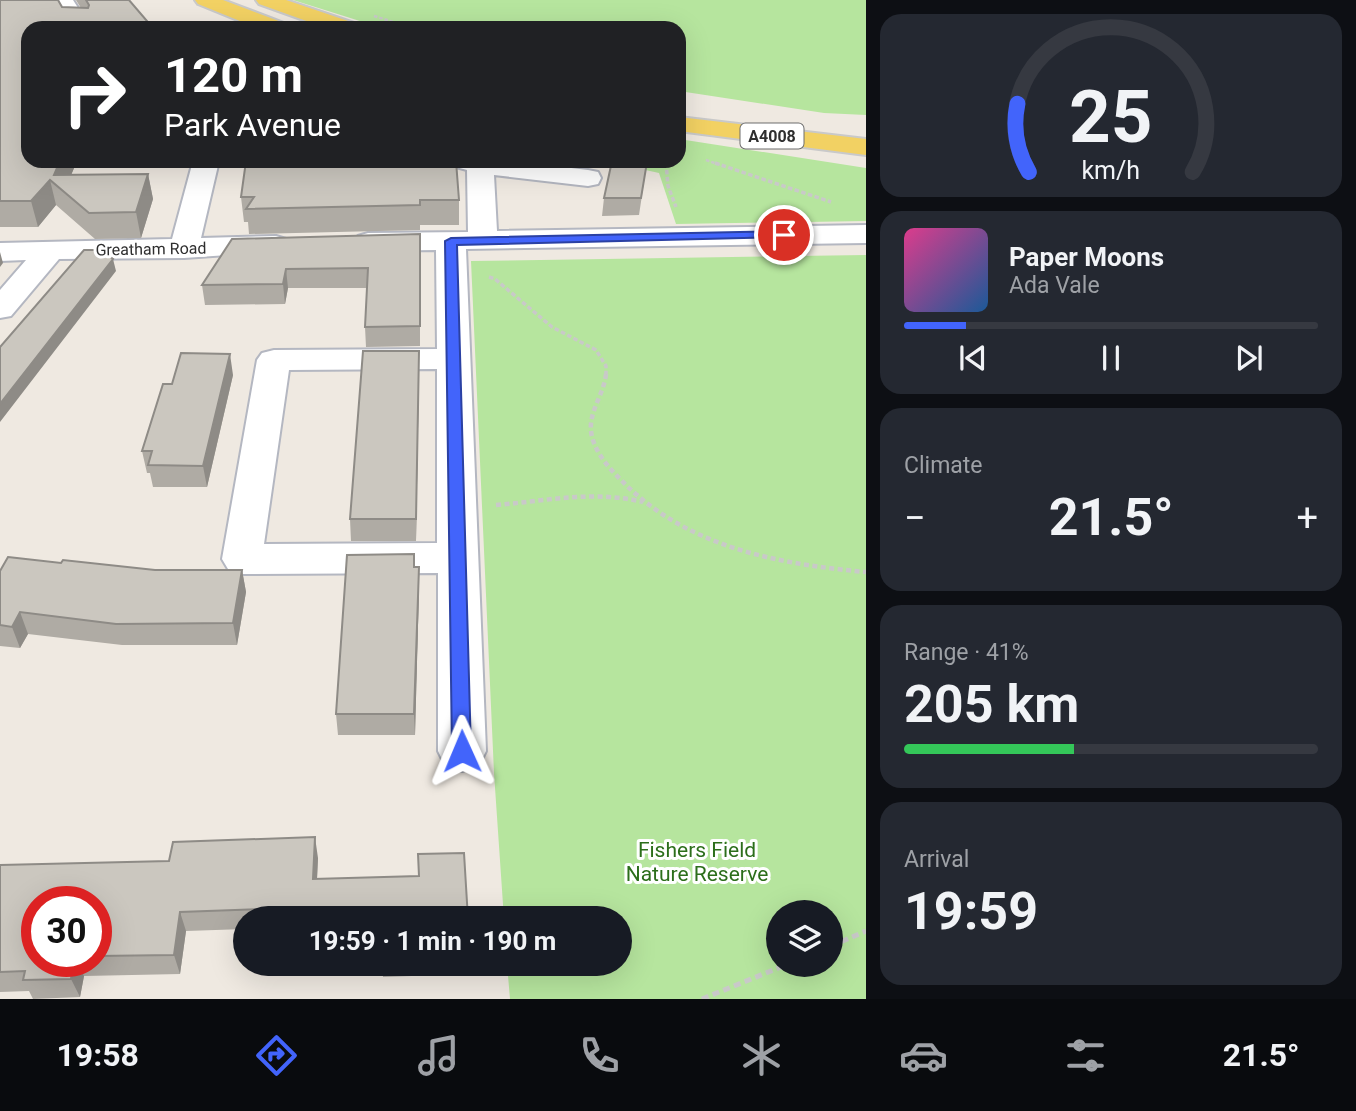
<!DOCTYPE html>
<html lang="en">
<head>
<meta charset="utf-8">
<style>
	:root { --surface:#171b24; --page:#242831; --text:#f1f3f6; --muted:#9ea1a6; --line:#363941; --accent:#4264fb }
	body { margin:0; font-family:Roboto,sans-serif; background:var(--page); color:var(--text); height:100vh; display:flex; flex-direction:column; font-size:26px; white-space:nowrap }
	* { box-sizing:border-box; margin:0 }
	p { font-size:23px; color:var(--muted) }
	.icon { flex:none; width:38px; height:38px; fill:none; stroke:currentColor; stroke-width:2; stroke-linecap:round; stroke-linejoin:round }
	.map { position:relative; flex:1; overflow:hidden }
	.panel { display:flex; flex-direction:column; gap:14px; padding:14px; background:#0d0f14; width:490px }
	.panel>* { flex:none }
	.hud { position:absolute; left:21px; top:21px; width:665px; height:147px; border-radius:21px; box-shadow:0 7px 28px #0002; background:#202124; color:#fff; overflow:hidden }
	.fabs { position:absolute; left:766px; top:900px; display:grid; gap:14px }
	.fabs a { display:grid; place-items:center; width:77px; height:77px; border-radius:50%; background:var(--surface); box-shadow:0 7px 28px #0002; font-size:35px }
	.speed { position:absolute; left:21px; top:886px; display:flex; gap:14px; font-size:35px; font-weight:700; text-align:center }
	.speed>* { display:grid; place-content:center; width:91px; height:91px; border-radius:50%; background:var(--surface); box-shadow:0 7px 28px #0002; line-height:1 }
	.speed .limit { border:10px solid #d22; background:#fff; color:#111 }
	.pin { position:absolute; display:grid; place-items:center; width:60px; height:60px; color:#fff; margin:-30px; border:4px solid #fff; border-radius:50%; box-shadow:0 2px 7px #0007 }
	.me { position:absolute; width:77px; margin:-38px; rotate:359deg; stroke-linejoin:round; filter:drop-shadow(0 0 5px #0008) }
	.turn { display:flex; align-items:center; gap:24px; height:147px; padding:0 28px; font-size:32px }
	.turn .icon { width:91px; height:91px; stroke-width:2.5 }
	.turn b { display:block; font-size:49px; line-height:60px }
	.big { font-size:52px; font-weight:700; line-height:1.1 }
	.panel .widget { flex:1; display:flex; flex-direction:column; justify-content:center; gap:10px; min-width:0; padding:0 24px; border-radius:21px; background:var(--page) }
	.panel .dial { align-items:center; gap:0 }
	.dial svg { height:182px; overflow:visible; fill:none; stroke:var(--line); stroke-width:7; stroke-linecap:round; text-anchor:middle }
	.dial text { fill:var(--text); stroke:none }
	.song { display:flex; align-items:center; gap:21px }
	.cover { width:84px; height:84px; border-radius:10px; background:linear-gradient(135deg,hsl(330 70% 55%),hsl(210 70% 35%)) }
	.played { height:7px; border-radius:4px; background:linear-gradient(90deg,var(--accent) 15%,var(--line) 15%) }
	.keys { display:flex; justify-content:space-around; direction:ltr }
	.heat { display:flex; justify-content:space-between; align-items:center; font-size:38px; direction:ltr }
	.charge { height:10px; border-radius:5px; background:linear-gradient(90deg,#34c759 41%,var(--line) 0) }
	.trip { position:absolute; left:233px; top:906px; width:399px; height:70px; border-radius:35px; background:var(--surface); box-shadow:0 7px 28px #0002; font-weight:700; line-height:70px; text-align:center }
	.tabs { display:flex; height:112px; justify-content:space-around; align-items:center; background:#090b0e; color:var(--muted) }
	.tabs .icon { width:49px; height:49px }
	.tabs .on { color:var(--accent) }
	.tabs b { font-size:32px; color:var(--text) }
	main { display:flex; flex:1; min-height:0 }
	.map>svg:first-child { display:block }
	.green { fill:#b6e59e; fill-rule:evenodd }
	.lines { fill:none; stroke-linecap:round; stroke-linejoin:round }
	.minor-casing { stroke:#b4b7c1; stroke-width:4 }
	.major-casing { stroke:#c9c9c9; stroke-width:4 }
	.path-far3 { stroke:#c9c9c9; stroke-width:2.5; stroke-dasharray:3.5 2; stroke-linecap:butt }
	.path-far2 { stroke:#c9c9c9; stroke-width:3.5; stroke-dasharray:4.5 2.5; stroke-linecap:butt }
	.path-far1 { stroke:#c9c9c9; stroke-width:4.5; stroke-dasharray:5 3.5; stroke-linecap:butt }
	.path { stroke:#c9c9c9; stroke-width:5; stroke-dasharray:7 4.5; stroke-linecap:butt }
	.minor { fill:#fff; fill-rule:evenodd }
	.major { fill:#f2d163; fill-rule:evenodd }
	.wall { fill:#afaba4; fill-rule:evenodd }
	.shaded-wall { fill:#8e8b86 }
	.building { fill:#cbc7bf; stroke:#8e8b86; stroke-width:2 }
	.route { fill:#4264fb; stroke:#2b41a3; stroke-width:2 }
	.labels { text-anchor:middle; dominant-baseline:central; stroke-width:6; stroke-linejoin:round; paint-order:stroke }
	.shield { fill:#fff; stroke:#6d6d6d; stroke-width:2 }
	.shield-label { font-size:16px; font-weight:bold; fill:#2e2e2e }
	.far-street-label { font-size:16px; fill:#2e2e2e; stroke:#fff }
	.near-park-label { font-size:21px; fill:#2c6e1b; stroke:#fff }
</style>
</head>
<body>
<main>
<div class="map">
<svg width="866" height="999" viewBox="0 0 866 999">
	<rect width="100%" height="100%" fill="#efe9e1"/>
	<path class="green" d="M 293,0 L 866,0 L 866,115 L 824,113 L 679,91 L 679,28 L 382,28 Z
		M 679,139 L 866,168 L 866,221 L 676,224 L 659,173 L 605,161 L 679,161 Z
		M 866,255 L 866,999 L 510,999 L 507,964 L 620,964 L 620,919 L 504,919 L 494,773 L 471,261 ZM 779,912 L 831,912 L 831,964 L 779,964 Z"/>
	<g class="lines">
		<defs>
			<path id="minor" d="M 53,0 L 73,0 L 91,28 L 69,28 Z
				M 193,161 L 219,161 L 201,238 L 276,236 L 286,239 L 291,245 L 286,251 L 184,258 L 59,259 L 11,316 L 0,318 L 0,290 L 26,260 L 0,261 L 0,243 L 172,239 Z
				M 452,161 L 513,161 L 588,170 L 598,172 L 601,178 L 598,184 L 588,186 L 494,175 L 497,231 L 866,225 L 866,243 L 466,249 L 486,751 L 479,765 L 462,771 L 445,765 L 438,751 L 438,573 L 242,574 L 228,569 L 222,559 L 257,360 L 262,353 L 274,350 L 437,349 L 436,250 L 368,251 L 358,248 L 353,242 L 358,236 L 368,233 L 468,232 L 467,170 L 456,167 ZM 437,369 L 437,543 L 264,544 L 289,370 Z"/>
			<path id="major" d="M 195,0 L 223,0 L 284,23 L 287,28 L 257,28 L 198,4 Z
				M 256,0 L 286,0 L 354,23 L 357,28 L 326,28 L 259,4 Z
				M 679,117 L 866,139 L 866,155 L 679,131 Z"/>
		</defs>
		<use href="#minor" class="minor-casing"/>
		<use href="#major" class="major-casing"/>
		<path class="path-far3" d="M 374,16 L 413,28
			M 706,160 L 720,165
			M 665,165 L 668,161"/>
		<path class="path-far2" d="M 666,163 L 668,186 L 676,207
			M 715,163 L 831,202
			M 489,277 L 495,279 L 552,327 L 596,350 L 606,366 L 606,376"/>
		<path class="path-far1" d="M 606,374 C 604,394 589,411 591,431 C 593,450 608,467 621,480 C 686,547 777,564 866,572
			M 496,505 C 546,501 594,490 643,502"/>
		<path class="path" d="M 831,946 L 866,931
			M 702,999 L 788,964"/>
		<use href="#minor" class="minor"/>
		<use href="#major" class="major"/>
	</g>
	<path class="wall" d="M 0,0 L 62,7 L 81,8 L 76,0 L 129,0 L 28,161 L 77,161 L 71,175 L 148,174 L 153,199 L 141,238 L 95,239 L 56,205 L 38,227 L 0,227 Z
		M 647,162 L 639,215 L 602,216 L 604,198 Z
		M 241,197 L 459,200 L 459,225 L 420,225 L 420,230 L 249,234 L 248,222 L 244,222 Z
		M 420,234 L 420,346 L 366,347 L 365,327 L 367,288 L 288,288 L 285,304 L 205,305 L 202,285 Z
		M 419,372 L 416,541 L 351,541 L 350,519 Z
		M 233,375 L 207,487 L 153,487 L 150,473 L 147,473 L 142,451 L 172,384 Z
		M 414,554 L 415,567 L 419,588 L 415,735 L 338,735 L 336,714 Z
		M 61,563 L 155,570 L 242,570 L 246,592 L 237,645 L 122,645 L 28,634 L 20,648 L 0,646 L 0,571 Z
		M 318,858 L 317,879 L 468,919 L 245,919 L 245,929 L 186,931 L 180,974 L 84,976 L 80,997 L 33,999 L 29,991 L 0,992 L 0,865 ZM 96,901 L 96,961 L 37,961 Z
		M 266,964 L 313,964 L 313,969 L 268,970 Z
		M 382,964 L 469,964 L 469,974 L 383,977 Z"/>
	<path class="shaded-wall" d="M 60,161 L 77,161 L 64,192 L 54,175 Z
		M 148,174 L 153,199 L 141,238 L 136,212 Z
		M 50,180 L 56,205 L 38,227 L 31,201 Z
		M 0,252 L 3,263 L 0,267 Z
		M 113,259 L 116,271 L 0,422 L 0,404 Z
		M 286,269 L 288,288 L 285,304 L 283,284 Z
		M 419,351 L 419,372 L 416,541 L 416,519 Z
		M 230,354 L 233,375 L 207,487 L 203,466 Z
		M 419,567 L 419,588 L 415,735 L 414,714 Z
		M 242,570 L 246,592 L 237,645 L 233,623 Z
		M 20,612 L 28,634 L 20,648 L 12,627 Z
		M 315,837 L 318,858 L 316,899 L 313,879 Z
		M 180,912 L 186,931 L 180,974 L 174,955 Z
		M 74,961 L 77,961 L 84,976 L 80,997 L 71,979 Z"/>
	<path class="building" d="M 0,0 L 58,0 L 62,7 L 88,8 L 89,5 L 86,0 L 129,0 L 153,28 L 28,28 L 28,161 L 60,161 L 54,175 L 148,174 L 136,212 L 89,213 L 50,180 L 31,201 L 0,201 Z
		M 246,161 L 456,161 L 459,200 L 420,200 L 420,205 L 246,209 L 254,197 L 241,197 Z
		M 612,161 L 647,162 L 641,198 L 604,198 Z
		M 420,234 L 420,326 L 365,327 L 368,268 L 286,269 L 283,284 L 202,285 L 232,239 Z
		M 84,250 L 102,250 L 113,259 L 0,404 L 0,347 Z
		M 363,351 L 419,351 L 416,519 L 350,519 Z
		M 181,353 L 230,354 L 203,466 L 148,465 L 152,451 L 142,451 L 163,384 L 172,384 Z
		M 414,554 L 414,567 L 419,567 L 414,714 L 336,714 L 347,555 Z
		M 8,557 L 61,563 L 63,560 L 155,570 L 242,570 L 233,623 L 116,624 L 20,612 L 12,627 L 0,625 L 0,571 Z
		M 315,837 L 313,879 L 419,876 L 418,854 L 464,853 L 468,919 L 266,919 L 266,909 L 180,912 L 174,955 L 96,956 L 96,901 L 37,901 L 37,961 L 74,961 L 71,979 L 23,980 L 25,971 L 0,972 L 0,865 L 169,861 L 173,842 Z"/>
	<path class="route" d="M 784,231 L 788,232 L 788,237 L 457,245 L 471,751 L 469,757 L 462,759 L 455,757 L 452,751 L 445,241 L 451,238 Z"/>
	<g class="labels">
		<rect class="shield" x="740.5" y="123.5" width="63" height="25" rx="5"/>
		<g class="shield-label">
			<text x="772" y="136">A4008</text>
		</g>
		<g class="far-street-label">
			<text transform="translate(151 249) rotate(-1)">Greatham Road</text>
		</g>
		<g class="near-park-label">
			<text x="697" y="850">Fishers Field<tspan x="697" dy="24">Nature Reserve</tspan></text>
		</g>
	</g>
</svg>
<div class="fabs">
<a><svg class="icon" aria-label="layers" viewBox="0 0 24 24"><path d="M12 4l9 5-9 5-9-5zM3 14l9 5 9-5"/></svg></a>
</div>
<div class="speed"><div class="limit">30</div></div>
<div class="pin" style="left:784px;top:235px;background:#d93025"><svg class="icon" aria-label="arrive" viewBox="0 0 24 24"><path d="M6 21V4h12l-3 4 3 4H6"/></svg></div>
<svg class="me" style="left:462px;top:751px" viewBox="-20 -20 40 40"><path d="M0-17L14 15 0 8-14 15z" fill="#4264fb" stroke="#fff" stroke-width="4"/></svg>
<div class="trip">19:59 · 1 min · 190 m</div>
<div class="hud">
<div class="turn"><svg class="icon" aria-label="right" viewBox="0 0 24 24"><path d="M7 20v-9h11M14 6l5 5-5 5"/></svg><div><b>120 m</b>Park Avenue</div></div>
</div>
</div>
<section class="panel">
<div class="widget dial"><svg viewBox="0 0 100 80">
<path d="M14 69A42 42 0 1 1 86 69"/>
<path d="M14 69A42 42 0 0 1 9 39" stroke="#4264fb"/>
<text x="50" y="56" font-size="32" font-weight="700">25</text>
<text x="50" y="72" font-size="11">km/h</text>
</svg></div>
<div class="widget">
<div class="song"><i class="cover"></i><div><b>Paper Moons</b><p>Ada Vale</p></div></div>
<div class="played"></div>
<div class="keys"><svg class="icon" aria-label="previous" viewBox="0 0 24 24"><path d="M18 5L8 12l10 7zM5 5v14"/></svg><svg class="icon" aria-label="pause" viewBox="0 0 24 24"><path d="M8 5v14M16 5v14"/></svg><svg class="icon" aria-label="next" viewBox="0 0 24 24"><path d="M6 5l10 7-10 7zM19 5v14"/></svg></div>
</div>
<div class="widget"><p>Climate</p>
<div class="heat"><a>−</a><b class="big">21.5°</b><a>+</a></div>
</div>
<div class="widget"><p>Range · 41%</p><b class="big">205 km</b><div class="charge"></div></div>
<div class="widget"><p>Arrival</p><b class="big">19:59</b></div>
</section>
</main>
<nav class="tabs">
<b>19:58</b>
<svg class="icon on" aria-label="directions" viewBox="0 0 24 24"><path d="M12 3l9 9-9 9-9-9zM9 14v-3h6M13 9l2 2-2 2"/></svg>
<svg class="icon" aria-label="music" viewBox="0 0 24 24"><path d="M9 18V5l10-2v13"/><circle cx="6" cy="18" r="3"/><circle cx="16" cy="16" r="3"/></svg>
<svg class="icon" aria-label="phone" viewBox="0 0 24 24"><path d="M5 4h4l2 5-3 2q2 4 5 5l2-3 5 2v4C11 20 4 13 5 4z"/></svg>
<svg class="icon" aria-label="climate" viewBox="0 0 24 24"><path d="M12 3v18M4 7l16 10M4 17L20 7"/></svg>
<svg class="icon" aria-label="car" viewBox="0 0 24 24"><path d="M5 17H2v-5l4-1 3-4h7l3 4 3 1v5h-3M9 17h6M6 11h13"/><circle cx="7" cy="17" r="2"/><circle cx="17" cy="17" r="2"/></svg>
<svg class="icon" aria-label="filters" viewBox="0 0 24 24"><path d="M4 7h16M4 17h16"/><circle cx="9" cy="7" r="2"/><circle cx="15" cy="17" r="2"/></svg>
<b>21.5°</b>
</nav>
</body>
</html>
